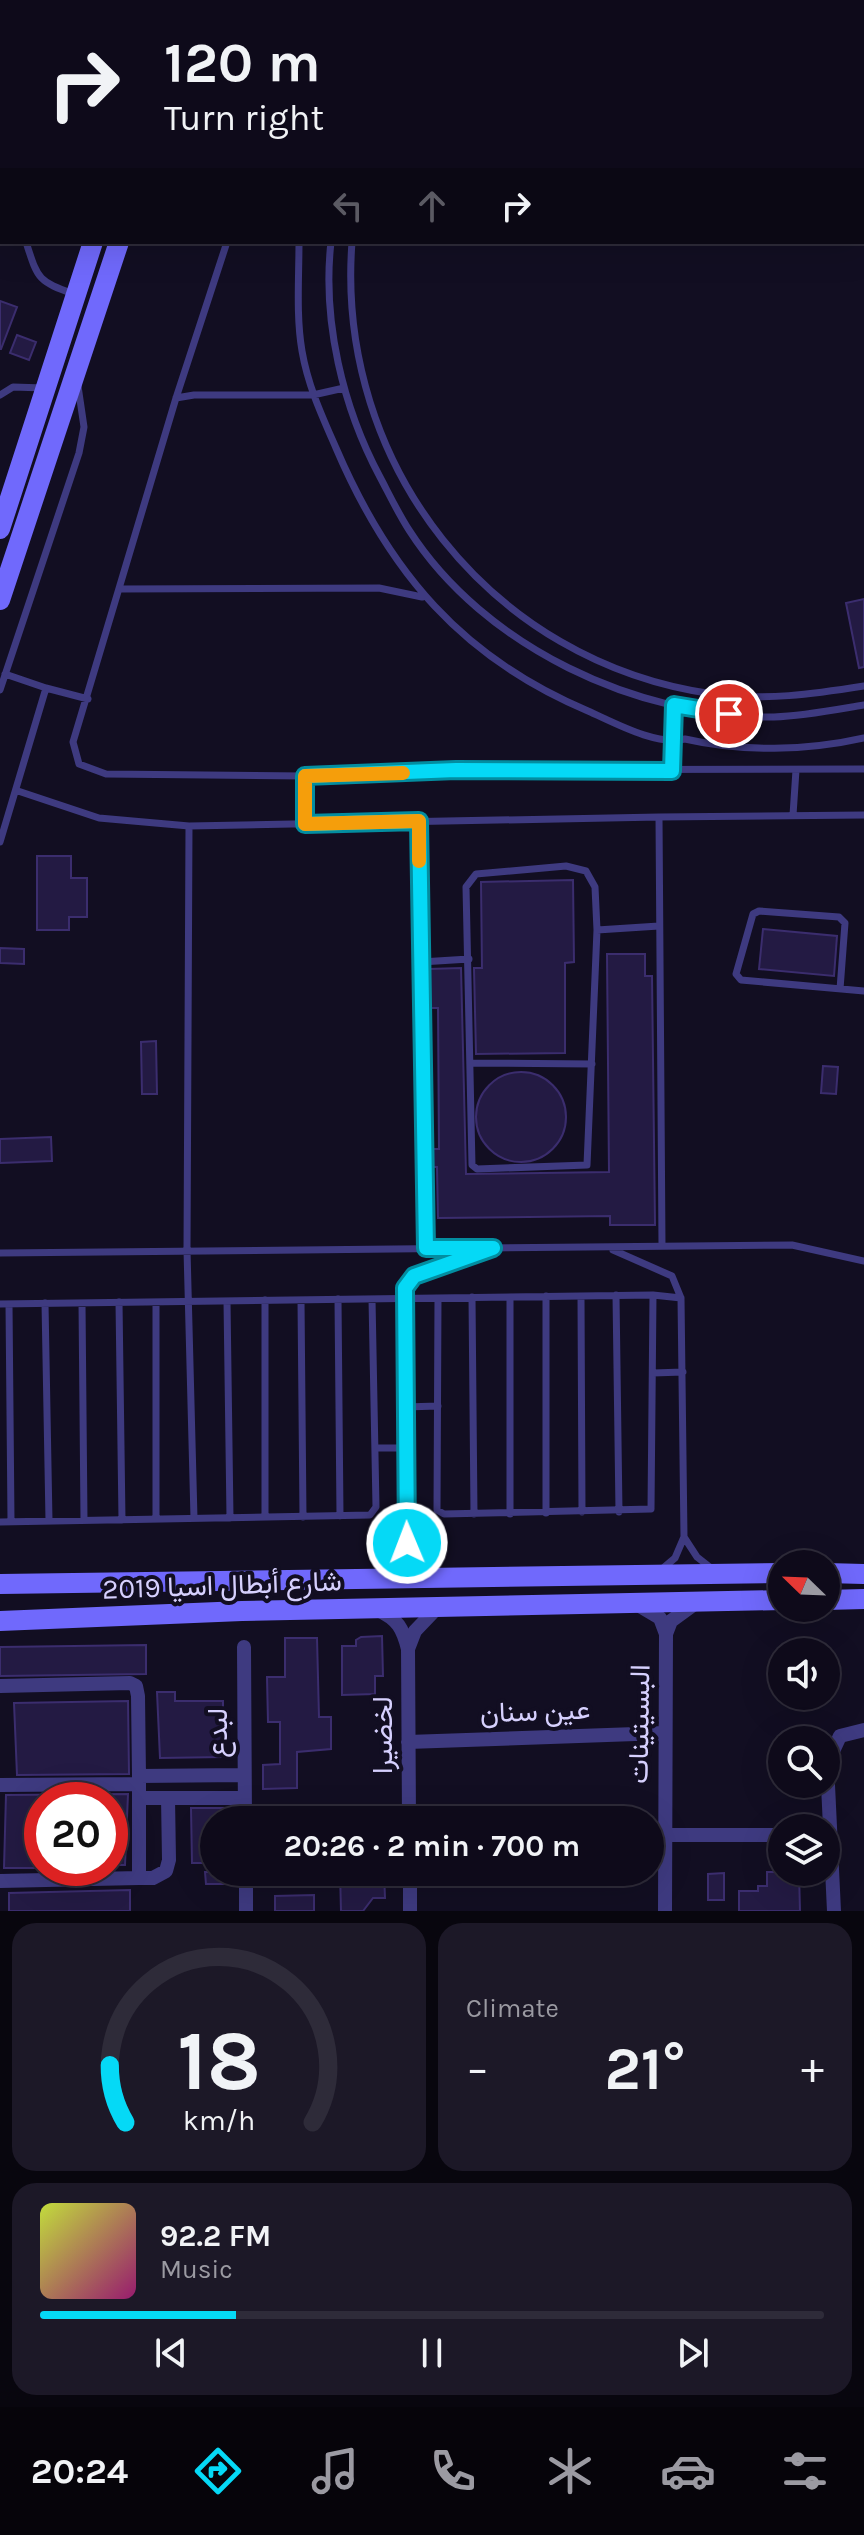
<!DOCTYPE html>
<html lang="en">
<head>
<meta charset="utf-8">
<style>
	:root { --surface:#0e0a1a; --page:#1c1827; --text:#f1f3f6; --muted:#9b9aa2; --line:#2e2b39; --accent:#05d9f6 }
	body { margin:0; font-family:Karla,Vazirmatn,sans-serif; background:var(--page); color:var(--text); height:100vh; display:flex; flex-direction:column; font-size:30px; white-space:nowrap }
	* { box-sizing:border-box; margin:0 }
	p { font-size:26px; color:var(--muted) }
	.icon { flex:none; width:44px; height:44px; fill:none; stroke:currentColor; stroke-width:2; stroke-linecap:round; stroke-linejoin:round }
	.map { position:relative; height:1911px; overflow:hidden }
	.drawer { display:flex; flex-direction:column; gap:12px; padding:12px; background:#08060e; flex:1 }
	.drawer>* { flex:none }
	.top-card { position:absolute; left:0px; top:0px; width:864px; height:244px; box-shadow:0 8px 32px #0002,0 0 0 2px var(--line); background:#0e0a1a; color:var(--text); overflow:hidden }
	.needle { width:52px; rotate:293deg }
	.controls { position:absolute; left:768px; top:1550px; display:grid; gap:16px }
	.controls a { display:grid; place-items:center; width:72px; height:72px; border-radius:50%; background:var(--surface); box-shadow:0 8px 32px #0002,0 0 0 2px var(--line); font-size:40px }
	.speed { position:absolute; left:24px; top:1782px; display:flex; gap:16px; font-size:40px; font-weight:700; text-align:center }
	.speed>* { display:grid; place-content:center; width:104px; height:104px; border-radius:50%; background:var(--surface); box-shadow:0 8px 32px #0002,0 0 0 2px var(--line); line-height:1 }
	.speed .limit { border:12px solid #d22; background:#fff; color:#111 }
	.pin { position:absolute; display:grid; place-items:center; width:68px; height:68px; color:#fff; margin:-34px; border:4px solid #fff; border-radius:50%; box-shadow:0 2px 8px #0007 }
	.me { position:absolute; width:88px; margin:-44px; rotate:359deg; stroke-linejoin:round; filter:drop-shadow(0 0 6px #0008) }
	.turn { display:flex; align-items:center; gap:28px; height:168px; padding:0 32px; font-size:36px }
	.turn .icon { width:104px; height:104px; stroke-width:2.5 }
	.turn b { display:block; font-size:56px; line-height:68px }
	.lanes { display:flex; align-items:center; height:76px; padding:0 32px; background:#0003; justify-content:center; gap:40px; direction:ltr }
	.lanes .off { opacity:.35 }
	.big { font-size:60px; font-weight:700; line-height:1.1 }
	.drawer .widget { flex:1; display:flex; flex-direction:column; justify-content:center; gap:12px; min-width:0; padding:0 28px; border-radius:24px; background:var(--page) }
	.drawer .dial { align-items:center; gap:0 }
	.dial svg { height:208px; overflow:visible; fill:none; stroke:var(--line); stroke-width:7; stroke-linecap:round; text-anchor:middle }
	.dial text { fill:var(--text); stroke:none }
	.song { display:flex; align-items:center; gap:24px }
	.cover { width:96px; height:96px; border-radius:12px; background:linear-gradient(135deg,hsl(70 70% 55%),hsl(320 70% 35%)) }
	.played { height:8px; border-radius:4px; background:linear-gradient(90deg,var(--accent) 25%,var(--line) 25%) }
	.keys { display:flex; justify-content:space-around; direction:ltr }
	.heat { display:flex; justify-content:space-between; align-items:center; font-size:44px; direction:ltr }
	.drawer .tiles { flex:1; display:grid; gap:12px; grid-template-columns:1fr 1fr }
	.widget:last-child { grid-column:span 2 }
	.trip { position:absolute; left:200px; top:1806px; width:464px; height:80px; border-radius:40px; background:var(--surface); box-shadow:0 8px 32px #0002,0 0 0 2px var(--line); font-weight:700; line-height:80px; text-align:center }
	.tab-bar { display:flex; height:128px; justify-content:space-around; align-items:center; background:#06040a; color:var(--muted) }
	.tab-bar .icon { width:56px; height:56px }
	.tab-bar .current { color:var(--accent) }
	.tab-bar b { font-size:36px; color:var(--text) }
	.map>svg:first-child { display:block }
	.building { fill:#231a43; stroke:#3b2d6e; stroke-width:2 }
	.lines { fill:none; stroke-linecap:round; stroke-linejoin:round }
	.lane { stroke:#3e3a80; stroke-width:7 }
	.street { stroke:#3e3a80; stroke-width:14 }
	.secondary { stroke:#7069fc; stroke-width:20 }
	.route-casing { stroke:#038da0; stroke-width:20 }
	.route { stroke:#05d9f6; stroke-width:14 }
	.slow { stroke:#f59e0b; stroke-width:14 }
	.labels { text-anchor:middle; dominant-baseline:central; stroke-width:8; stroke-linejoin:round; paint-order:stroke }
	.street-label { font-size:28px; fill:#d6d0fe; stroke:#120e22 }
</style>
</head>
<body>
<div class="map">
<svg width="864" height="1911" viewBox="0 0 864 1911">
	<rect width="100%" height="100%" fill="#120e22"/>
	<path class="building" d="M 0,301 L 17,307 L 1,349 L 0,349 Z
		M 17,335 L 36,342 L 29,360 L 10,353 Z
		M 864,599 L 864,667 L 859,668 L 846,603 Z
		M 37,856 L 71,856 L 71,878 L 87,878 L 87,917 L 69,917 L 69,930 L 37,930 Z
		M 573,880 L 574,962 L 565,963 L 565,1053 L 476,1054 L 474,968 L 482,968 L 481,882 Z
		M 763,929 L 837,936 L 834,976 L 759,969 Z
		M 0,948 L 24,949 L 24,964 L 0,963 Z
		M 607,954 L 645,954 L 645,976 L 652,976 L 655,1225 L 610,1225 L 610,1216 L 438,1218 L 437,1167 L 431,1167 L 431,1149 L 439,1149 L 438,1008 L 429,1008 L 429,969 L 461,968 L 466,1174 L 609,1172 Z
		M 156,1041 L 157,1094 L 142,1094 L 141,1042 Z
		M 823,1066 L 838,1067 L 836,1094 L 821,1093 Z
		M476 1117a45 45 0 1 1 90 0a45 45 0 1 1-90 0Z
		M 51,1137 L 52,1161 L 0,1163 L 0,1139 Z
		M 382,1636 L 383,1676 L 375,1676 L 375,1694 L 342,1695 L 342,1646 L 356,1646 L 356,1640 L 361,1637 Z
		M 285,1638 L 317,1638 L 319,1717 L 331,1717 L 331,1749 L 297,1752 L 297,1788 L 263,1789 L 263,1765 L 280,1764 L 280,1722 L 268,1722 L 267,1677 L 285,1677 Z
		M 146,1645 L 146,1674 L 0,1676 L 0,1647 Z
		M 157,1692 L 175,1692 L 175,1701 L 223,1701 L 223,1757 L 160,1758 Z
		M 128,1701 L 129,1774 L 17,1775 L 14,1703 Z
		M 128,1794 L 125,1865 L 110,1865 L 110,1800 L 42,1800 L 42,1868 L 4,1868 L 6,1795 Z
		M 191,1808 L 232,1808 L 232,1814 L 220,1814 L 220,1820 L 214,1820 L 214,1863 L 192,1863 Z
		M 205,1872 L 225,1872 L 225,1884 L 206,1884 Z
		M 340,1872 L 384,1872 L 385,1898 L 373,1898 L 363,1911 L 341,1911 Z
		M 767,1872 L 799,1872 L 800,1911 L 739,1911 L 739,1891 L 758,1891 L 758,1886 L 767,1886 Z
		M 724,1873 L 724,1900 L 708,1900 L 708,1874 Z
		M 130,1890 L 130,1911 L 9,1911 L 9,1893 Z
		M 314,1895 L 314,1911 L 275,1911 L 275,1896 Z"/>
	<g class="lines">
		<path class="lane" d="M 504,0 L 505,2
			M 712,0 L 718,2
			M 602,2 L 603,0
			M 662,2 L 663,0
			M 26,242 C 38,279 37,281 74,294
			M 227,242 L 176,398 L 73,742 L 79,764 L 106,774 L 305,776 L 456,770 L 864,769
			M 299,242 C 299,278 296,316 302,351 C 308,386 322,416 336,448 C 389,572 462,658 588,711 C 615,723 656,746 685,739 C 742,752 807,751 864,738
			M 331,242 C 322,321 343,408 380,477 C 389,494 398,513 409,530 C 484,647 637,718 774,717 C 804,716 834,710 864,705
			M 352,242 C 335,464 491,663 713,694 C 764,701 814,694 864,686
			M 0,395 L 13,387 L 44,388
			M 176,398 L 194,395 L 313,395 L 344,388
			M 120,589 L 379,588 L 422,597
			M 46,688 L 88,699
			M 0,690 L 79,453 L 84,427 L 78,386
			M 672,771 L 674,705
			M 305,776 L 305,824
			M 18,791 L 99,818 L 189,826
			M 793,815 L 796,770
			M 659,817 L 864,815
			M 419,821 L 426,1248
			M 0,842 L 46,688 L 5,674
			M 566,866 L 586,871 L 595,887 L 597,930 L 587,1165 L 477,1169 L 472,1165 L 466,887 L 476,874 Z
			M 597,930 L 659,926
			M 421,962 L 469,959
			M 840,989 L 845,923 L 839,917 L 759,911 L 753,914 L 736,974 L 741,980 L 864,991
			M 471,1063 L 592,1064
			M 613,1250 L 672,1276 L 681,1298 L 684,1537 L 675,1558 L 662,1569
			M 0,1253 L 792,1245 L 864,1261
			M 616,1295 L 619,1512
			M 581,1296 L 582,1512
			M 472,1297 L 474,1514
			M 438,1298 L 437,1510 L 444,1514 L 651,1509 L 653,1295
			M 338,1299 L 340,1516
			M 265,1300 L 265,1517
			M 301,1300 L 303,1517
			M 227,1301 L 230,1518
			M 119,1302 L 122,1520
			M 45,1303 L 49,1521
			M 82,1303 L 84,1520
			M 0,1304 L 653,1295 L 681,1298
			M 9,1304 L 11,1521
			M 653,1373 L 683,1372
			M 405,1407 L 438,1406
			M 375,1448 L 406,1448
			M 546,1513 L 546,1296
			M 510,1514 L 510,1297
			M 194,1518 L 187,1250 L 189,826 L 659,817 L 662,1245
			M 156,1519 L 156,1302
			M 0,1522 L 370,1515 L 376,1507 L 372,1299
			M 684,1537 L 697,1557 L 711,1568
			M 407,1543 L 419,1562 L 434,1573
			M 383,1575 L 407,1543 L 405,1288 L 414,1276 L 487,1250"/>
		<path class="street" d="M 209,0 L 211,2
			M 862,136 L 864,136
			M 0,150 L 2,150
			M 638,1605 L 660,1618 L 666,1634
			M 378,1610 C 398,1619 403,1629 408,1649 L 409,1820
			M 244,1647 L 245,1820
			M 408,1649 L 415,1631 L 437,1608
			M 0,1686 L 130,1683 L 136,1686 L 138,1696 L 139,1776 L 243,1775
			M 408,1742 L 664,1733
			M 0,1785 L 138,1784
			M 139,1798 L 244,1798
			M 664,1835 L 782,1835
			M 410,1872 L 410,1911
			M 139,1878 L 153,1878 L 166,1871 L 169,1860 L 168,1798
			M 0,1881 L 139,1878 L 139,1776
			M 246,1911 L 246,1872
			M 665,1911 L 666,1634 L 671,1621 L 697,1602
			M 834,1911 L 827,1764 L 840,1736 L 864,1730"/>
		<path class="secondary" d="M 162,2 L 162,0
			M 183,2 L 183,0
			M 0,529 L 93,242
			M 0,600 L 119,242
			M 826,1573 L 864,1574
			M 0,1584 L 782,1573
			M 826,1600 L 864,1599
			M 0,1621 L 242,1611 L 782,1600"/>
	</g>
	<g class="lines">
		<defs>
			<path id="route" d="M 407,1543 L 405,1288 L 414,1276 L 493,1248 L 426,1248 L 419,821 L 305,824 L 305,776 L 456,770 L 672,771 L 674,705 L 729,714"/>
		</defs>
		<use href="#route" class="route-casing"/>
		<use href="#route" class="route"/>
		<path class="slow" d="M 403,773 L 305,776 L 305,824 L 419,821 L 419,861"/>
	</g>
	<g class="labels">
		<g class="street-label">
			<text transform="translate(222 1585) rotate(-2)">شارع أبطال اسيا 2019</text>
			<text transform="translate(535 1711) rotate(-2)">عين سنان</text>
			<text transform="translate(639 1724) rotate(-89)">البسيتينات</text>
			<text transform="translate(217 1733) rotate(-90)">لبدع</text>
			<text transform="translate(382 1735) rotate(-90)">لخضيرا</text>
		</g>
	</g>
</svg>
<div class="controls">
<a><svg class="needle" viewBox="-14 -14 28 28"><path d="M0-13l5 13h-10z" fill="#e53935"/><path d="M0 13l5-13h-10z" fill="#9b9aa2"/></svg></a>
<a><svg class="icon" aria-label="sound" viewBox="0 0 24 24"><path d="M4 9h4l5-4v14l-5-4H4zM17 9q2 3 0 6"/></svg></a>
<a><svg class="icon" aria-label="search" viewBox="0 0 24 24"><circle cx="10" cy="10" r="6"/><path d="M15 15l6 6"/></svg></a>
<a><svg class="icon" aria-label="layers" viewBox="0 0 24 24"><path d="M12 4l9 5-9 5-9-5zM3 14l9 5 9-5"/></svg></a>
</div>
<div class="speed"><div class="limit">20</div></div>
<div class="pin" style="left:729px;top:714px;background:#d93025"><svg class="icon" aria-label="arrive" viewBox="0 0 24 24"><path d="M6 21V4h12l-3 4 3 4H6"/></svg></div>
<svg class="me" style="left:407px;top:1543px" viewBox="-20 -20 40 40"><circle r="17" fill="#05d9f6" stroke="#fff" stroke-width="3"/><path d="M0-11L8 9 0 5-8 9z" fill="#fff"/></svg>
<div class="trip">20:26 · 2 min · 700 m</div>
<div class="top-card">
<div class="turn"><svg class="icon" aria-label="right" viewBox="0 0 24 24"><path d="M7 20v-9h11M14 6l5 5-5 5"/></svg><div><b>120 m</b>Turn right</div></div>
<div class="lanes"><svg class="icon off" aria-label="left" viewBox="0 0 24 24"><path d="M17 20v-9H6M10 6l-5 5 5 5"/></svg><svg class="icon off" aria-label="ahead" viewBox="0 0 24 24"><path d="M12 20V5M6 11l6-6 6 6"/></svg><svg class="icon" aria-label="right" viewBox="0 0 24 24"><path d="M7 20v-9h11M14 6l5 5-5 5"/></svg></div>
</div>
</div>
<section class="drawer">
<div class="tiles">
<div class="widget dial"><svg viewBox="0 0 100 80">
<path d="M14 69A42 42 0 1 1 86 69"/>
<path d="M14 69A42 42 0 0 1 8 47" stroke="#05d9f6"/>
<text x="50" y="56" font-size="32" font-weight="700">18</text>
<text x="50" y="72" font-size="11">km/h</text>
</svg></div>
<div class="widget"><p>Climate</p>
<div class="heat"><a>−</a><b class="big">21°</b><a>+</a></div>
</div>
<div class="widget">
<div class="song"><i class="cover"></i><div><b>92.2 FM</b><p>Music</p></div></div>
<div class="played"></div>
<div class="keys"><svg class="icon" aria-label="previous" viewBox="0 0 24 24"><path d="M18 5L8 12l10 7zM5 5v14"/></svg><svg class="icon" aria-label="pause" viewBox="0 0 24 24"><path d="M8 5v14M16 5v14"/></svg><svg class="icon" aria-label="next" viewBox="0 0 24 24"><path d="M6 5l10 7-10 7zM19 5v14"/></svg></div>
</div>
</div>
</section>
<nav class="tab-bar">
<b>20:24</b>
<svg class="icon current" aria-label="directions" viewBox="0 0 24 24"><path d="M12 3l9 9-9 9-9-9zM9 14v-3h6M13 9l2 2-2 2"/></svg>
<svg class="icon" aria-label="music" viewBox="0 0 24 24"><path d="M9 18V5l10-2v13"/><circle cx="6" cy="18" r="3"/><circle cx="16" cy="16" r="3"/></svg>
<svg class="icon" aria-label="phone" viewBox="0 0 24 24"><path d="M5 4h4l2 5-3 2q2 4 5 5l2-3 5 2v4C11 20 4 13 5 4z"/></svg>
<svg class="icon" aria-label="climate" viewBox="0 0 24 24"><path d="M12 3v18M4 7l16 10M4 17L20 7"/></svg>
<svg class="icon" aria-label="car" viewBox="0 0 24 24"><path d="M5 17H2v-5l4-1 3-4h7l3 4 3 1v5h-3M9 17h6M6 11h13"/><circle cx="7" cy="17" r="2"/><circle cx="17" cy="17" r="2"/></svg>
<svg class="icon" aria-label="filters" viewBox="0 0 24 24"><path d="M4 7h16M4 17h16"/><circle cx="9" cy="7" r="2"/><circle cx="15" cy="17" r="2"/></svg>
</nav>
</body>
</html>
